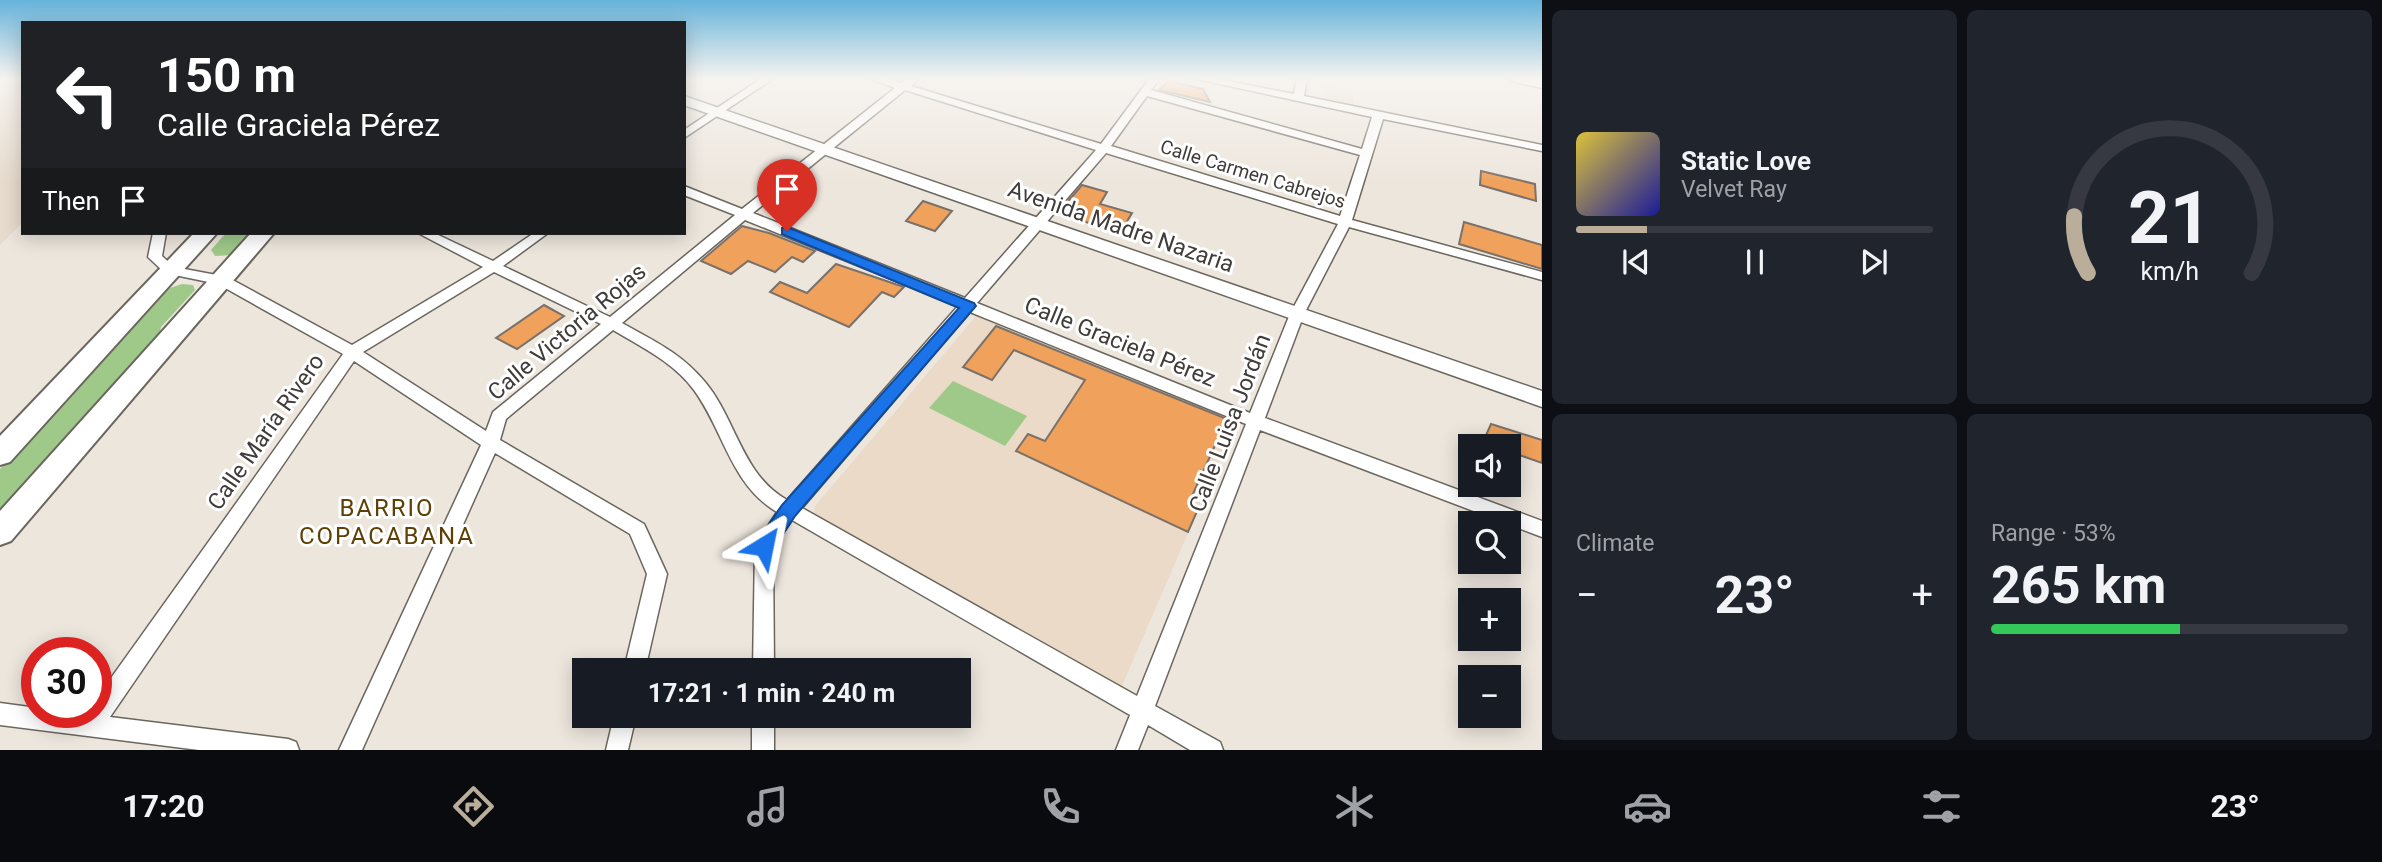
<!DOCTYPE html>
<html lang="en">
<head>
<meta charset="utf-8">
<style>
	:root { --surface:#171b24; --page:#20242c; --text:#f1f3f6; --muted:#9ea1a6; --line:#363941; --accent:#baae9b }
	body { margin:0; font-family:Roboto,sans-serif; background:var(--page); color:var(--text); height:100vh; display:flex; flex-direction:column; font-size:26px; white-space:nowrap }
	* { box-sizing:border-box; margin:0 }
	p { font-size:23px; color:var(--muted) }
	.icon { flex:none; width:38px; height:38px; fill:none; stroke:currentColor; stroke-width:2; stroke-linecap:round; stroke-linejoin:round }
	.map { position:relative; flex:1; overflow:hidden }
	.side { display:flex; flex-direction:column; gap:10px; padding:10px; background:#0d0f14; width:840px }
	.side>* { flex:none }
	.banner { position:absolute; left:21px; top:21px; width:665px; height:214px; border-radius:0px; box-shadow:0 4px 18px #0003; background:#202124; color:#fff; overflow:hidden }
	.controls { position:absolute; left:1458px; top:434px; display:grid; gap:14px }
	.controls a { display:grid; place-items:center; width:63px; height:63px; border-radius:0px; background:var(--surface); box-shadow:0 4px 18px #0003; font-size:35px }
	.speed { position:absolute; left:21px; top:637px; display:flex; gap:14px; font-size:35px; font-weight:700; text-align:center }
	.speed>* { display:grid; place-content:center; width:91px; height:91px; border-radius:50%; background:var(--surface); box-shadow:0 4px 18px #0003; line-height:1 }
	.speed .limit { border:10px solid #d22; background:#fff; color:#111 }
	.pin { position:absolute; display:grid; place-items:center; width:60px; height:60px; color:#fff; margin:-72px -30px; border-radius:50% 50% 50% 0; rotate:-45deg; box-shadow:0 0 7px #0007 }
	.pin .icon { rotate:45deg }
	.me { position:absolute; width:77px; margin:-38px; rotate:35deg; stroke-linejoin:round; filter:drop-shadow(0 0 5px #0008) }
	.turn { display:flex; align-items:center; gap:24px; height:147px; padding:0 21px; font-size:32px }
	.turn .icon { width:91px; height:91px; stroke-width:2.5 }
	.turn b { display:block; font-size:49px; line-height:60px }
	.then { display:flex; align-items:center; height:66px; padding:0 21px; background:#0003; gap:14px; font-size:26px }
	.big { font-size:52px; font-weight:700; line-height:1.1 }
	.side .widget { flex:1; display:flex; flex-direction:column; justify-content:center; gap:10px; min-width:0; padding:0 24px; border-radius:10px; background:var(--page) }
	.side .dial { align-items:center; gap:0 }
	.dial svg { height:182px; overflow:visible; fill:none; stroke:var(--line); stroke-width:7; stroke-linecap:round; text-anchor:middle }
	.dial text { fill:var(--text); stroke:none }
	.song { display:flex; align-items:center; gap:21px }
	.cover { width:84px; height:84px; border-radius:10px; background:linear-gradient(135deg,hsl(50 70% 55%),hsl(240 70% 35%)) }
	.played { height:7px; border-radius:4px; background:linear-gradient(90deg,var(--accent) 20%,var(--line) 20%) }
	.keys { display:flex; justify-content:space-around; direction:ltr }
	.heat { display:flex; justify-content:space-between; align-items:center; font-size:38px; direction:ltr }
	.charge { height:10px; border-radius:5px; background:linear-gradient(90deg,#34c759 53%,var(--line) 0) }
	.side .tiles { flex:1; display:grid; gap:10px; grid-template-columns:repeat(2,1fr) }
	.trip { position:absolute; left:572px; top:658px; width:399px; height:70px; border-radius:0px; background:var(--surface); box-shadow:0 4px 18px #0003; font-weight:700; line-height:70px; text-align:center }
	.menu { display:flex; height:112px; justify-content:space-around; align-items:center; background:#090b0e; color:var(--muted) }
	.menu .icon { width:49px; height:49px }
	.menu .current { color:var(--accent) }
	.menu b { font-size:32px; color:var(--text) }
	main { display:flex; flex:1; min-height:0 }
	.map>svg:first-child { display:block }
	.built { fill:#e6dbcc }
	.education { fill:#ebdac8 }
	.green { fill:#9ec989 }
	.building { fill:#f0a15b; stroke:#79716a; stroke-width:2 }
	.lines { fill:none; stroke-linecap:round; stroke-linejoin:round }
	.minor-casing { stroke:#6b665e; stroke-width:3 }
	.tertiary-casing { stroke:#6b665e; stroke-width:3 }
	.secondary-casing { stroke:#6b665e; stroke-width:3 }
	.primary-casing { stroke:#6b665e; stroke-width:4 }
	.minor { fill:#fff; fill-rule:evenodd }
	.tertiary { fill:#fff; fill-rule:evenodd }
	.secondary { fill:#fff; fill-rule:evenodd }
	.primary { fill:#fff; fill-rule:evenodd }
	.route { fill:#1a73e8; stroke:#114b97; stroke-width:2 }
	.labels { text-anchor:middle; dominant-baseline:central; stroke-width:6; stroke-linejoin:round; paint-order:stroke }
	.far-street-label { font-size:19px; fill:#3f3c39; stroke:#fff }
	.street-label { font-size:23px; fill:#3f3c39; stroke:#fff }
	.neighbourhood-label { font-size:24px; letter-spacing:2px; fill:#5e4005; stroke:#fff }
</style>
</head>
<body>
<main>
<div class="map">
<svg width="1542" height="750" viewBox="0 0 1542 750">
	<rect width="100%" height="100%" fill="#ede6dd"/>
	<path class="built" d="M 0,78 L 23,78 L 23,222 L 0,245 Z
		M 1327,86 L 1354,91 L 1353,109 L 1322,103 Z"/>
	<path class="education" d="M 976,316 L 1236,422 L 1122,686 L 814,515 L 815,506 Z"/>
	<path class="green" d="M 226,233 L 251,233 L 232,255 L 215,256 L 211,250 Z
		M 182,284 L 193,285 L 195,290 L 161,327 L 158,339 L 0,516 L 0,469 L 170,288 Z
		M 953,381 L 1027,416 L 1005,446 L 929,408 Z"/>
	<path class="building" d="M 1169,81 L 1203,89 L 1210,102 L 1159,90 Z
		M 1481,171 L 1535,184 L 1536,201 L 1480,185 Z
		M 1082,185 L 1107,192 L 1100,204 L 1132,213 L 1120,233 L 1058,213 Z
		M 923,201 L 952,211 L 935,231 L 906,221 Z
		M 1464,222 L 1542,245 L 1542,269 L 1459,244 Z
		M 742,226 L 769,233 L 815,251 L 803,262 L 792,257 L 775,272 L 748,261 L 731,274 L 701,261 Z
		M 836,264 L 904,287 L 894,297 L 882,292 L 849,327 L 770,292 L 780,282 L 807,293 Z
		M 544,305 L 564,316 L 517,349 L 496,338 Z
		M 996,326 L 1227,419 L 1188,505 L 1198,509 L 1188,532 L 1016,451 L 1028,434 L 1045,441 L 1085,380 L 1014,350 L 992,380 L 963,367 Z
		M 1491,424 L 1542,440 L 1542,463 L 1508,451 L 1508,446 L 1495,446 L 1483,442 Z"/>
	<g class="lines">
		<defs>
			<path id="minor" d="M 762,78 L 774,78 L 684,138 L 684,130 Z
				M 870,78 L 886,78 L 901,83 L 908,78 L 919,78 L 911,86 L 1101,144 L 1150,78 L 1160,78 L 1151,90 L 1362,149 L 1372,117 L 1192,78 L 1212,78 L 1294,94 L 1297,78 L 1307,78 L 1304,96 L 1542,145 L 1542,151 L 1383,119 L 1352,220 L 1542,272 L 1542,280 L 1349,227 L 1304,314 L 1265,418 L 1542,521 L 1542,537 L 1260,430 L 1155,706 L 1220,742 L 1223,750 L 1190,750 L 1148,725 L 1138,750 L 1116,750 L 1130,715 L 792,520 L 773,548 L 774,670 L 753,670 L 755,546 L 777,512 C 731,485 724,431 694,390 C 673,362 643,348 613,330 L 506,419 L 500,440 L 644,524 L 667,574 L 645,670 L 624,670 L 647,574 L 630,534 L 495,453 L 362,750 L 339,750 L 481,445 L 354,361 L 110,717 L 288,739 L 296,742 L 299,750 L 199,750 L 0,725 L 0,703 L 37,708 L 37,712 L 96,712 L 96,699 L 343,354 L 218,284 L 165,273 L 148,257 L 153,233 L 166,233 L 162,256 L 174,267 L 227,277 L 352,345 L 483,267 L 418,233 L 434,233 L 493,261 L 534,233 L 548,233 L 503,266 L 610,317 L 735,215 L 684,195 L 684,186 L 742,209 L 895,88 ZM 905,90 L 1096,150 L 965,298 L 753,213 ZM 1147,96 L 1360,155 L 1340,216 L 1111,146 ZM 1106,153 L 1338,224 L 1290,314 L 1250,413 L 977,303 ZM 745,220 L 958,306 L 787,500 C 742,475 736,419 705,382 C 681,353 654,341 622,323 ZM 494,272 L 601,324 L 493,412 L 486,431 L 363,352 ZM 970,312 L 1246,424 L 1137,696 L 802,508 Z
				M 614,716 L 636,716 L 628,750 L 606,750 Z
				M 752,716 L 774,716 L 774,750 L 752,750 Z"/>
			<path id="tertiary" d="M 684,96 L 1542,391 L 1542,407 L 684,105 Z"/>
			<path id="secondary" d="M 1509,78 L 1542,78 L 1542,88 L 1511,81 Z"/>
			<path id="primary" d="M 194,233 L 217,233 L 10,462 L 0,465 L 0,436 Z
				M 251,233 L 274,233 L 11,541 L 0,545 L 0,511 Z"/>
		</defs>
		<use href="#minor" class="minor-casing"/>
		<use href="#tertiary" class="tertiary-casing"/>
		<use href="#secondary" class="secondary-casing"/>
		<use href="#primary" class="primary-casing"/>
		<use href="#minor" class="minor"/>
		<use href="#tertiary" class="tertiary"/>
		<use href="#secondary" class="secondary"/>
		<use href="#primary" class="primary"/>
	</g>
	<linearGradient id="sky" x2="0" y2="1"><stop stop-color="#66b3da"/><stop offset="0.43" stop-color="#f7f4f0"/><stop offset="1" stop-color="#f7f4f0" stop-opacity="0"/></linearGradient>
	<rect width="1542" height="183" fill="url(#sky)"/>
	<path class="route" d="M 787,227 L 974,303 L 976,306 L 795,516 L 771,552 L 764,554 L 757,552 L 754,546 L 782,505 L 959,308 L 782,234 L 782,228 Z"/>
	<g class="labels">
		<g class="far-street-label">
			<text transform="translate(1253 174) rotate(17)">Calle Carmen Cabrejos</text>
		</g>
		<g class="street-label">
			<text transform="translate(1121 227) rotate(19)">Avenida Madre Nazaria</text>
			<text transform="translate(567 332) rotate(-40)">Calle Victoria Rojas</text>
			<text transform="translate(1120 342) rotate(22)">Calle Graciela Pérez</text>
			<text transform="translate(1230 423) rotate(-69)">Calle Luisa Jordán</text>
			<text transform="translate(266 432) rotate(-55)">Calle María Rivero</text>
		</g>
		<g class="neighbourhood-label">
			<text x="387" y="508">BARRIO<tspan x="387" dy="28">COPACABANA</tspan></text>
		</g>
	</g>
</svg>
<div class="controls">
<a><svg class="icon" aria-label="sound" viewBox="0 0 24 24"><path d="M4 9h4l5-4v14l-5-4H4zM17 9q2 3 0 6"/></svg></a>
<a><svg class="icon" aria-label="search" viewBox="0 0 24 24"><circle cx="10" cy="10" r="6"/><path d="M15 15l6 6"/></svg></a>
<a>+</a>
<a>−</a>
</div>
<div class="speed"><div class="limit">30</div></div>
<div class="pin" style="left:787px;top:231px;background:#d93025"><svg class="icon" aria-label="arrive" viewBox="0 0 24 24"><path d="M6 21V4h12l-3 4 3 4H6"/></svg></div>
<svg class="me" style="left:764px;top:546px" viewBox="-20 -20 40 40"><path d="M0-17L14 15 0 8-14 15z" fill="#1a73e8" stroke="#fff" stroke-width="4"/></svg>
<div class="trip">17:21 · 1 min · 240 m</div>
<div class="banner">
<div class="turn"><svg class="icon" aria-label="left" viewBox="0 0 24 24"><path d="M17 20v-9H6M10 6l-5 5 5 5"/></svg><div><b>150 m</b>Calle Graciela Pérez</div></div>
<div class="then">Then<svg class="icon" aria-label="arrive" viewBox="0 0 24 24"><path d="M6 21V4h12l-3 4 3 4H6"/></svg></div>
</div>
</div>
<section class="side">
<div class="tiles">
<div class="widget">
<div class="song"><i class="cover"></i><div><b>Static Love</b><p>Velvet Ray</p></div></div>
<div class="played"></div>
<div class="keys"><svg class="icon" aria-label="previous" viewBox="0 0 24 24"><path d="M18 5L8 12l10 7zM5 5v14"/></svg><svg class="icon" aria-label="pause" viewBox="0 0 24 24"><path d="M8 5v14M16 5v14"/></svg><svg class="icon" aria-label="next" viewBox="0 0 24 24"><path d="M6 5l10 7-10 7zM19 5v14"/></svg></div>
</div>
<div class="widget dial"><svg viewBox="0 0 100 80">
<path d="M14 69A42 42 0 1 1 86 69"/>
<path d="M14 69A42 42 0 0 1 8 44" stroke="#baae9b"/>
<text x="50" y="56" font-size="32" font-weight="700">21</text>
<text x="50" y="72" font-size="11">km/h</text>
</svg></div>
<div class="widget"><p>Climate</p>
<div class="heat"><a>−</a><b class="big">23°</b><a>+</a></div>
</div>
<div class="widget"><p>Range · 53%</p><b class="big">265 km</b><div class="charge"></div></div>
</div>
</section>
</main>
<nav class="menu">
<b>17:20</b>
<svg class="icon current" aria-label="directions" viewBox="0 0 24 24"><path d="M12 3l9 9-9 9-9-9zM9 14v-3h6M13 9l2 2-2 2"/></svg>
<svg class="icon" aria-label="music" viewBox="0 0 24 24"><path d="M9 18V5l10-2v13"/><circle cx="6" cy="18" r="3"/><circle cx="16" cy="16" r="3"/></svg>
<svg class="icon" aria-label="phone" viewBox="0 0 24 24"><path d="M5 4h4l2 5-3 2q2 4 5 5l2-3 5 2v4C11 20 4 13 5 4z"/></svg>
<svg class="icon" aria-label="climate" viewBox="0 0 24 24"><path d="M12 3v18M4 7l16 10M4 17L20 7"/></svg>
<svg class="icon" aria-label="car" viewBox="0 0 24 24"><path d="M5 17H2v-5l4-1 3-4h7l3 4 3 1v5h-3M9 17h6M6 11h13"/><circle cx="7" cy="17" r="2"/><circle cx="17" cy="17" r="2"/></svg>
<svg class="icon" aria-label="filters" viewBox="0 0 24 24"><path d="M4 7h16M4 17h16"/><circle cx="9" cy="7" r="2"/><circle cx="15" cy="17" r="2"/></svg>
<b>23°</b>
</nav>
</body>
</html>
